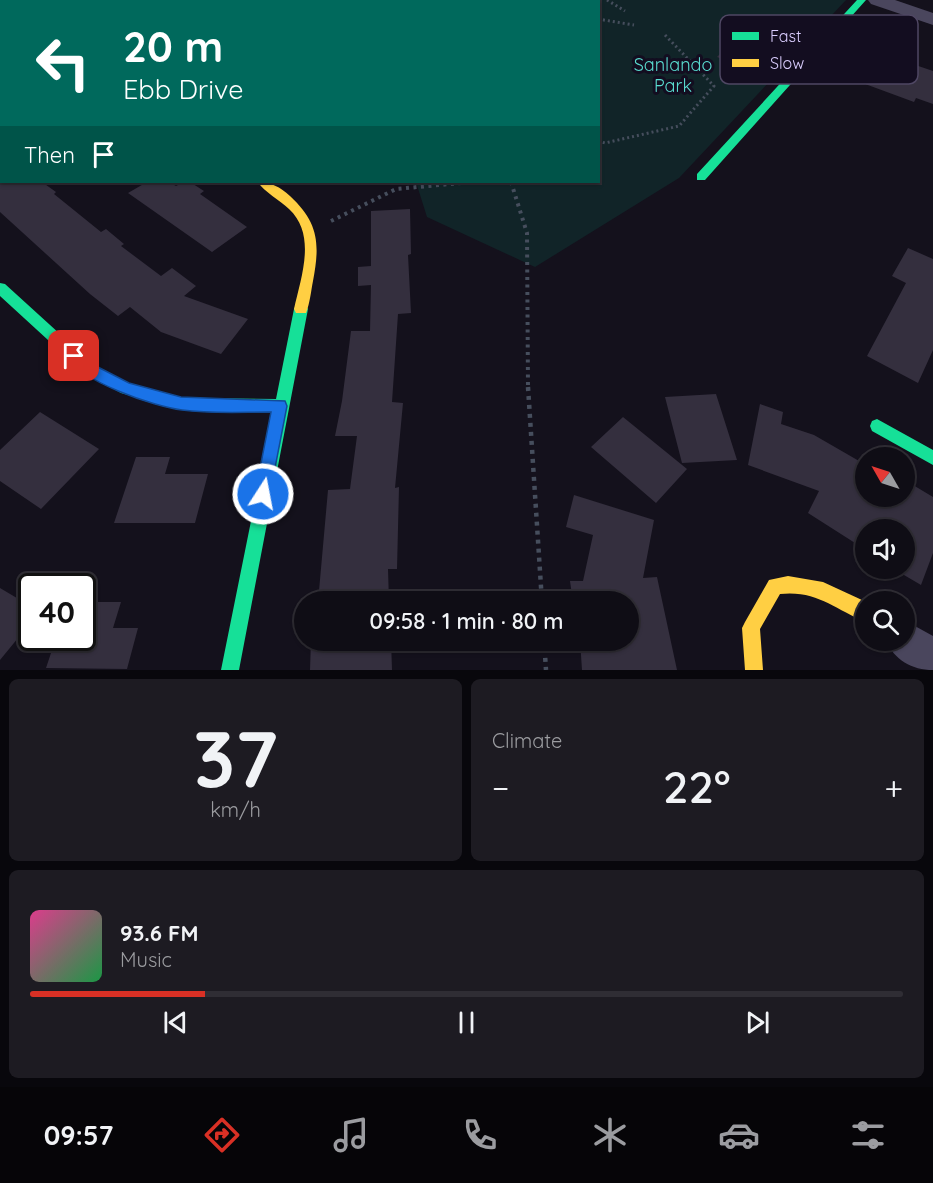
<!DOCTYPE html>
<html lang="en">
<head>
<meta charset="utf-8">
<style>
	:root { --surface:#0f0d15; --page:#1d1b22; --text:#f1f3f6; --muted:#9b9ca0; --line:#2f2d34; --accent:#d93025 }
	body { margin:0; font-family:Quicksand,sans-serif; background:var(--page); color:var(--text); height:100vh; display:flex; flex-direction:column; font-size:22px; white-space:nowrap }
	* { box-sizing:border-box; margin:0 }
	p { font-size:20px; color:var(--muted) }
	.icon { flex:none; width:33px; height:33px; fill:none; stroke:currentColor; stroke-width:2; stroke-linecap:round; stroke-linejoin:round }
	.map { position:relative; height:670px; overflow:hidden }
	.drawer { display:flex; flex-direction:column; gap:9px; padding:9px; background:#08070c; flex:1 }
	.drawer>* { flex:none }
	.banner { position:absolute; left:0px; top:0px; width:600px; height:183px; box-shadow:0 2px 4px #0004,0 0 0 2px var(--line); background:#00695c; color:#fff; overflow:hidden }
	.needle { width:39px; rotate:309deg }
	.buttons { position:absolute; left:855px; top:447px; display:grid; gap:12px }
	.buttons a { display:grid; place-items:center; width:60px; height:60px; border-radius:50%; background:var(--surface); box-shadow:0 2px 4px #0004,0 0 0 2px var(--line); font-size:30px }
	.speed { position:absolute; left:18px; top:573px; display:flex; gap:12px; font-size:30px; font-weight:700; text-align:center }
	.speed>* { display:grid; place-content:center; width:78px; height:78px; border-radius:50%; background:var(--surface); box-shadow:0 2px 4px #0004,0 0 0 2px var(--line); line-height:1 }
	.speed .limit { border:3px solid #111; border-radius:9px; background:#fff; color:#111 }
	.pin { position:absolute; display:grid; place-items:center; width:51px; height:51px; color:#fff; margin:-26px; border-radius:12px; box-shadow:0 3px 9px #0006 }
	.me { position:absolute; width:66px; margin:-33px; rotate:11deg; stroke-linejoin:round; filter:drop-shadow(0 0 4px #0008) }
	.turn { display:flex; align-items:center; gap:21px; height:126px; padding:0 24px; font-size:27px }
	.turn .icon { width:78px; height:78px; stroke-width:2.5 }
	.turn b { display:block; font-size:42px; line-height:51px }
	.then { display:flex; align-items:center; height:57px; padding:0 24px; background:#0003; gap:12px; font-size:22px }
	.big { font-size:45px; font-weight:600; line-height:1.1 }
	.drawer .widget { flex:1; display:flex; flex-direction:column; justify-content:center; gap:9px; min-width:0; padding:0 21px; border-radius:9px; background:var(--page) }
	.drawer .dial { align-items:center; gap:0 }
	.dial b { font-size:78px; line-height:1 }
	.song { display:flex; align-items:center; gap:18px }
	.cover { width:72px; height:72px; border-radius:9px; background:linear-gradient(135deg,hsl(330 70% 55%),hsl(140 70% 35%)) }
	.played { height:6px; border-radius:3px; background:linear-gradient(90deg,var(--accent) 20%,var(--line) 20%) }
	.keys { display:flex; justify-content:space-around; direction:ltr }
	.heat { display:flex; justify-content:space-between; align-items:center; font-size:33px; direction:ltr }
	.drawer .tiles { flex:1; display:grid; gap:9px; grid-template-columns:1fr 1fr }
	.widget:last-child { grid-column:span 2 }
	.trip { position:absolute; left:294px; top:591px; width:345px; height:60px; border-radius:30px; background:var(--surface); box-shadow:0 2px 4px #0004,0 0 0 2px var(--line); font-weight:600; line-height:60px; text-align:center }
	.menu { display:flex; height:96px; justify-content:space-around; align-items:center; background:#060508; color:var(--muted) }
	.menu .icon { width:42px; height:42px }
	.menu .active { color:var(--accent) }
	.menu b { font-size:27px; color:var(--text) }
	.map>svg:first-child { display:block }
	.green { fill:#112428 }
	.building { fill:#342f3e }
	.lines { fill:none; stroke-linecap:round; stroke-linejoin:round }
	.path-far2 { stroke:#464e5d; stroke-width:3; stroke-dasharray:2 3; stroke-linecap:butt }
	.path-far1 { stroke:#464e5d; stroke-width:4; stroke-dasharray:3 4.5; stroke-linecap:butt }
	.path { stroke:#464e5d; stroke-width:4.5; stroke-dasharray:4 5; stroke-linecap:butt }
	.street { fill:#4a465d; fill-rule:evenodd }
	.fast { fill:#16e098; fill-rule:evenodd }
	.slow { fill:#ffcf43; fill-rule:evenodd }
	.route { fill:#1a73e8; stroke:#114b97; stroke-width:1.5 }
	.labels { text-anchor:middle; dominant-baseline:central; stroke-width:6; stroke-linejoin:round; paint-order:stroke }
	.far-park-label { font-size:18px; fill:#5addd1; stroke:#130d20 }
	.key { fill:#130d20; stroke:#4f4763; stroke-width:1.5 }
	.key-label { font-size:16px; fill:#dacdfe }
</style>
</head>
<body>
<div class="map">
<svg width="933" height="670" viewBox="0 0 933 670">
	<rect width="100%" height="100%" fill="#14111c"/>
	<path class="green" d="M 301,0 L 846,0 L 679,178 L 535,267 L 427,217 L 416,182 L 598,182 L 598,2 Z"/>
	<path class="building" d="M 733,41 L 756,50 L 740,66 L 717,57 Z
		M 889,56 L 933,71 L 933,104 L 916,98 L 914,102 L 857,81 L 874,59 L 884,62 Z
		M 0,182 L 42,182 L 56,192 L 54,194 L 101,232 L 106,229 L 124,244 L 121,246 L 161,276 L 172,268 L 196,286 L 184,296 L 248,319 L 221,354 L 161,332 L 130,307 L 118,316 L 90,294 L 0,212 Z
		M 147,182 L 169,182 L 176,186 L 184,182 L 190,182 L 204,191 L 200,194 L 247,227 L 212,252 L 128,193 Z
		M 410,209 L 411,254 L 408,255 L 411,313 L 398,314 L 392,402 L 403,403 L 395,488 L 399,487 L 397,569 L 388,569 L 389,602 L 318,602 L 328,490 L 350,489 L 357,436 L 335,436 L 342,401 L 351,331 L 370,331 L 371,285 L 358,286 L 358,267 L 371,266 L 371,211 Z
		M 908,248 L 933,259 L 933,350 L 918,383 L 867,356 L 906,283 L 892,276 Z
		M 716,394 L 737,460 L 682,463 L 665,397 Z
		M 760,404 L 783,412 L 781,424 L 814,435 L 866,465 L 866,496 L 908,496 L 913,485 L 933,497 L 933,553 L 921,585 L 904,575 L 904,530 L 866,530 L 866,550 L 808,513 L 819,491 L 748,465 Z
		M 40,412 L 99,449 L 41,509 L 0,481 L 0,450 Z
		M 623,417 L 687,469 L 656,503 L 591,447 Z
		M 136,457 L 170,457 L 165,474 L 208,474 L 195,523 L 114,523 Z
		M 574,495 L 654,520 L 643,578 L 657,577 L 677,670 L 582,670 L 580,640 L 628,640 L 628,602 L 573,602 L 570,581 L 583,581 L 593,535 L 566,527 Z
		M 0,588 L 32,607 L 32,621 L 0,660 Z
		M 82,602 L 121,602 L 113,628 L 138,628 L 127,669 L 46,668 L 56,638 L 82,638 Z
		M 311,640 L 391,640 L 392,670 L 310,670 Z"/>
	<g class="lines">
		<path class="path-far2" d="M 380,0 L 382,2
			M 607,0 L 625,11
			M 404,2 L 408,0
			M 598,19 L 634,25
			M 598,141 L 605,143 L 679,126 L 714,86 L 664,34"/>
		<path class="path-far1" d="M 511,182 L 527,233 L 528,388
			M 331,221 L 396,189 L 472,182"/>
		<path class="path" d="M 528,387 L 542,602
			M 544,640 L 546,670"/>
		<path class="street" d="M 42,0 L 61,0 L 41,2 Z
			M 868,0 L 895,0 L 933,13 L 933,25 L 871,4 Z
			M 2,27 L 2,39 L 0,40 L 0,28 Z
			M 904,620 L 933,636 L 933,670 C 912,670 894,660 886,640 L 904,640 Z"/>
		<path class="fast" d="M 857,0 L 866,0 L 705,180 L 697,180 L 697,174 Z
			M 0,283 L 5,284 L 94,365 L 129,384 L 181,398 L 276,399 L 294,309 L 296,305 L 306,305 L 308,309 L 239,670 L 221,670 L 273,412 L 181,410 L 121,393 L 84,373 L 0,296 Z
			M 877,419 L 933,450 L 933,465 L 872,431 L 870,426 L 872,421 Z"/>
		<path class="slow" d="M 258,182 C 271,182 280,187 290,196 C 319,223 320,244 313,281 C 311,291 310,303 306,313 L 296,313 L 294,309 C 301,277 317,235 289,209 C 280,200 264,192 258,182 Z
			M 788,576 L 823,582 L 862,600 L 866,603 L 866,622 C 834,609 817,590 780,594 L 760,629 L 763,670 L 745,670 L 742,628 L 745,622 L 769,580 Z"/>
	</g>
	<path class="route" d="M 74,350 L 94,365 L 129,383 L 181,397 L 285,401 L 287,406 L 269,499 L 263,502 L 258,499 L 255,494 L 271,412 C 242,412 212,414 182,410 C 155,407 79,381 67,356 L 69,352 Z"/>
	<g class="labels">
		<g class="far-park-label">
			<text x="673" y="64">Sanlando<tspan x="673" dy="21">Park</tspan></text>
		</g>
	</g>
	<rect x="720" y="15" width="198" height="69" rx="9" class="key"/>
	<rect x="732" y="32" width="27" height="8" fill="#16e098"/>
	<rect x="732" y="59" width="27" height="8" fill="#ffcf43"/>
	<g class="key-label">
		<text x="770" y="42">Fast</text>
		<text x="770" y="69">Slow</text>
	</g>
</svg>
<div class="buttons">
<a><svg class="needle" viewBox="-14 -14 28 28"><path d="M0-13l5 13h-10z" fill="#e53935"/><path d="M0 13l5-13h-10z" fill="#9b9ca0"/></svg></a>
<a><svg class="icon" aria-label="sound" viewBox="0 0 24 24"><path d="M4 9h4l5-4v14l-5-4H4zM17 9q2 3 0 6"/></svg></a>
<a><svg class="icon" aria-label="search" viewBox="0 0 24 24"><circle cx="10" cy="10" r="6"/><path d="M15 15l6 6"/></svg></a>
</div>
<div class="speed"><div class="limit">40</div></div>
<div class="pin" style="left:74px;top:356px;background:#d93025"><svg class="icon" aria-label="arrive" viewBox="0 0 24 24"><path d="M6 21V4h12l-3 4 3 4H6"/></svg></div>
<svg class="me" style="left:263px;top:494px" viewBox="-20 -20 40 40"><circle r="17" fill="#1a73e8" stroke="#fff" stroke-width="3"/><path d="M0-11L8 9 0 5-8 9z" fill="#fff"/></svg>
<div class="trip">09:58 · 1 min · 80 m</div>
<div class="banner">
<div class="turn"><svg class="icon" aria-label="left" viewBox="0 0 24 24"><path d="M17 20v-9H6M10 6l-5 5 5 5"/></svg><div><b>20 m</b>Ebb Drive</div></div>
<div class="then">Then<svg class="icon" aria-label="arrive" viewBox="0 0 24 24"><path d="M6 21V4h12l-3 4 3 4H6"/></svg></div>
</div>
</div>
<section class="drawer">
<div class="tiles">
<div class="widget dial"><b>37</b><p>km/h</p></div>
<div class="widget"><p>Climate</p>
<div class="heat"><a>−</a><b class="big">22°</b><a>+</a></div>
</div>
<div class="widget">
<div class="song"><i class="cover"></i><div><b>93.6 FM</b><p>Music</p></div></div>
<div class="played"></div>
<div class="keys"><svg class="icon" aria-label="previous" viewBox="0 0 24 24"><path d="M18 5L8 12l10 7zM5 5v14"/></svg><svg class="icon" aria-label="pause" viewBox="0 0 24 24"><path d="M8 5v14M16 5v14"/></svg><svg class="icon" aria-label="next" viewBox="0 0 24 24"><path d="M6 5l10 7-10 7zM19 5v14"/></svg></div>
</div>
</div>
</section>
<nav class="menu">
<b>09:57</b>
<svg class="icon active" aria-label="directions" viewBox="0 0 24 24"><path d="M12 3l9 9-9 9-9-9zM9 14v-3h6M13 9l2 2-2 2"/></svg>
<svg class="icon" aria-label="music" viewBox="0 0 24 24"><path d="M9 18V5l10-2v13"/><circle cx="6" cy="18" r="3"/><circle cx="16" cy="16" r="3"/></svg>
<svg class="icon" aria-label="phone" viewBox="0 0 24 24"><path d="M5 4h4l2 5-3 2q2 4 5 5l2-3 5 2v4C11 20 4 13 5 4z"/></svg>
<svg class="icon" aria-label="climate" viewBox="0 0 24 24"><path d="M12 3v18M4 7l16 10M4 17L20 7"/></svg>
<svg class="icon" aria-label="car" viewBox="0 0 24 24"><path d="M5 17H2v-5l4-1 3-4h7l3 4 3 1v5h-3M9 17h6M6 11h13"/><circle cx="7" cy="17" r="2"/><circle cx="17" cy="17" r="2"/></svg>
<svg class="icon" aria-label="filters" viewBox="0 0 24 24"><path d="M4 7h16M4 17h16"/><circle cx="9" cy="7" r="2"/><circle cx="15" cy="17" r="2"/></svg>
</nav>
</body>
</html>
